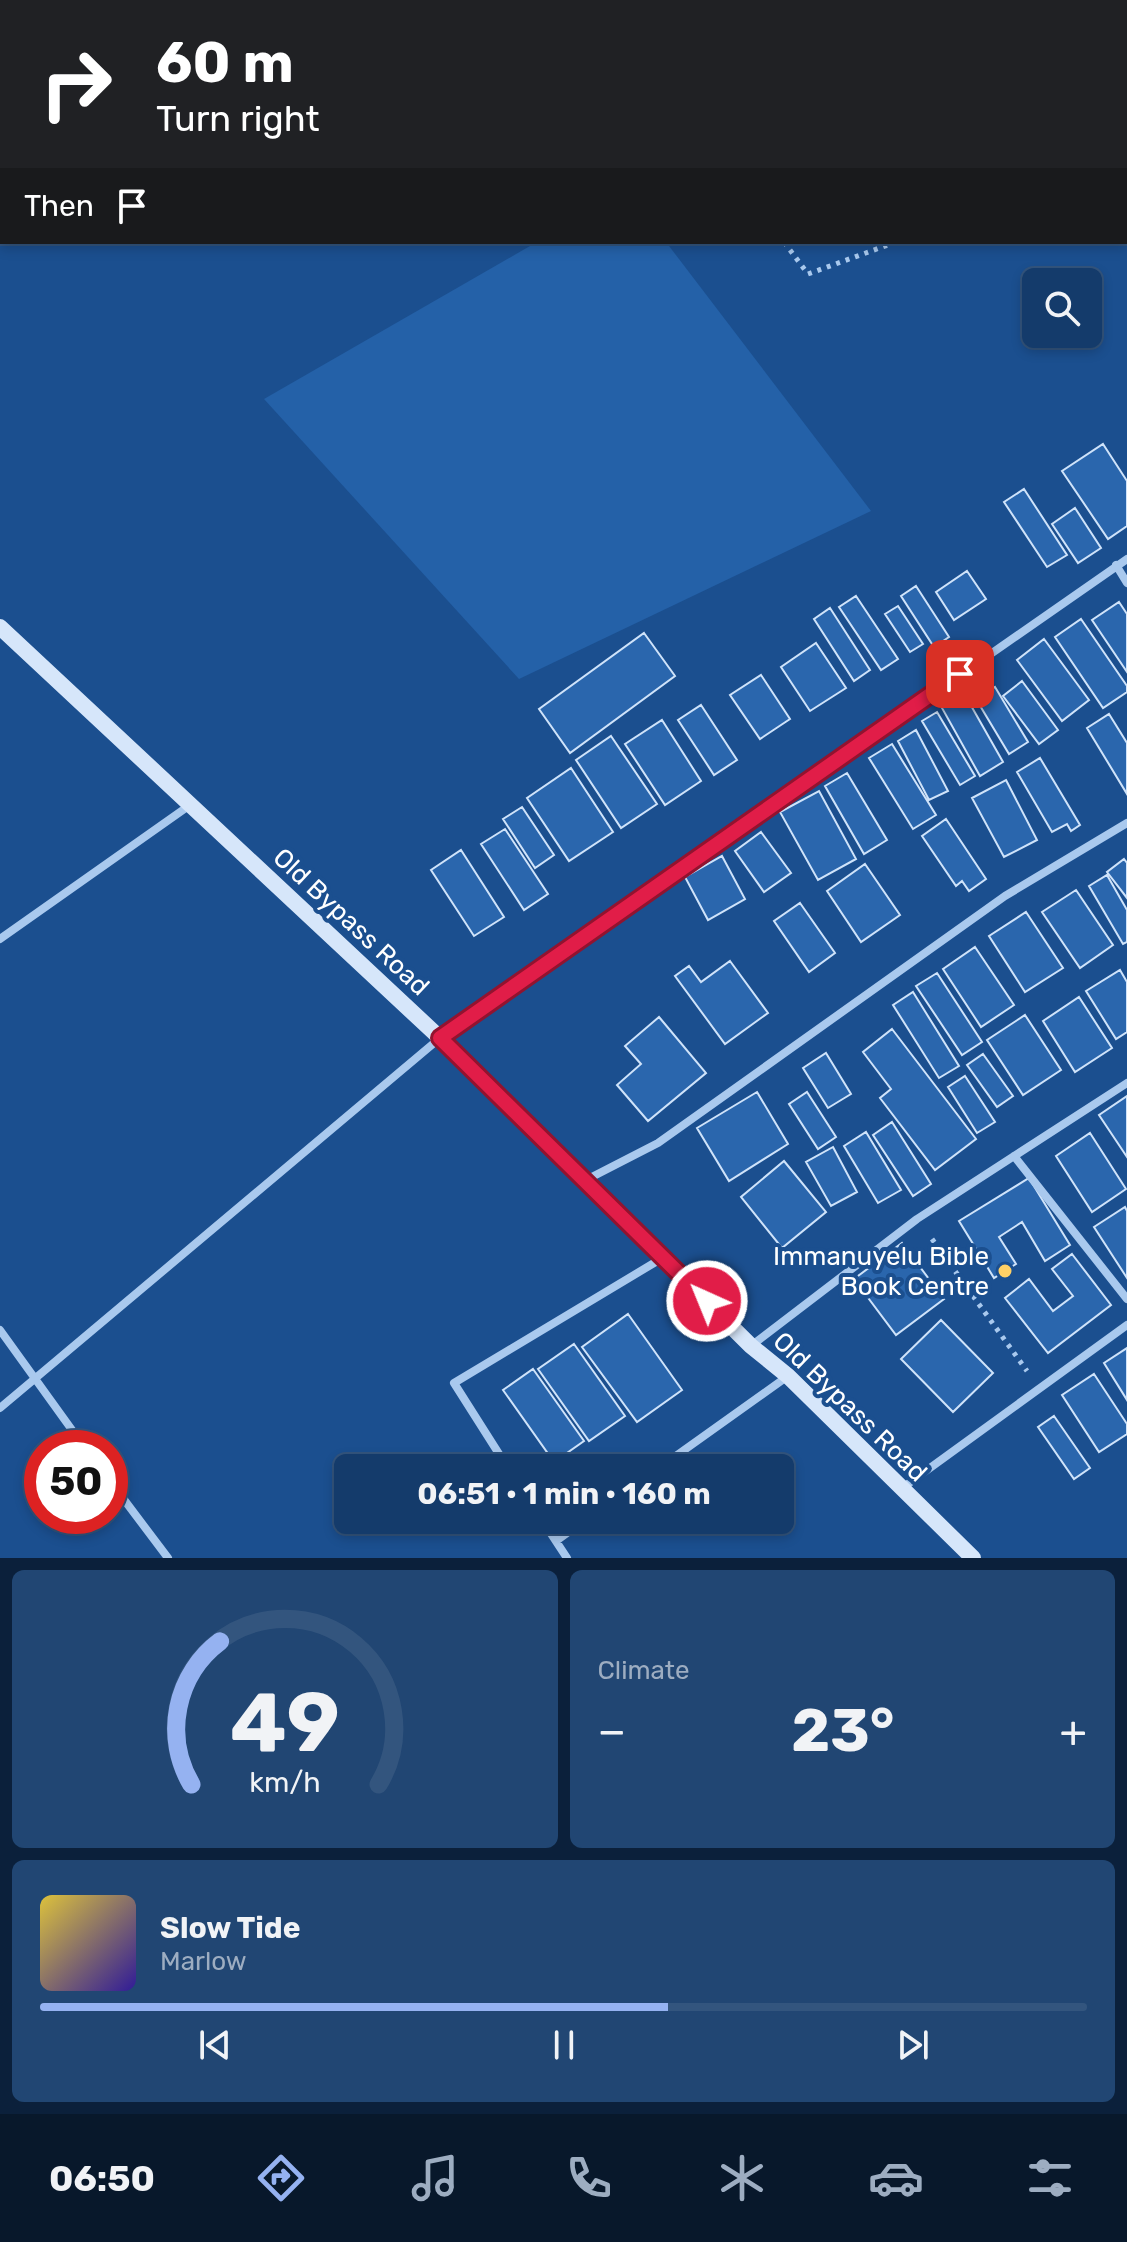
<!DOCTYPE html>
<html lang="en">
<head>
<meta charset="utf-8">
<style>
	:root { --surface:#143b6b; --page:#214673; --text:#f1f3f6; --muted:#9dadc1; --line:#33557e; --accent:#95b2f1 }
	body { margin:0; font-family:Rubik,sans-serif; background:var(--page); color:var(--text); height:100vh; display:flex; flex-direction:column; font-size:30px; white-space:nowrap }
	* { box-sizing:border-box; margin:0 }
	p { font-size:26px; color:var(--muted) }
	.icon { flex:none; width:44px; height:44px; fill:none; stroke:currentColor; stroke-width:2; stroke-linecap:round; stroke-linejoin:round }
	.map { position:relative; height:1558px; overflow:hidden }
	.sheet { display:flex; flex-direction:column; gap:12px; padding:12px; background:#0b203b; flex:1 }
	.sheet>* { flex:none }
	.top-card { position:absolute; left:0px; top:0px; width:1128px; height:244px; box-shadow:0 4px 12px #0003,0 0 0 2px var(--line); background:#202124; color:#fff; overflow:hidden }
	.tools { position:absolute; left:1022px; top:268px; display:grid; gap:16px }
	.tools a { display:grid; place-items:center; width:80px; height:80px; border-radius:12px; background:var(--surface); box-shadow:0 4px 12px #0003,0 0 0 2px var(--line); font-size:40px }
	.speed { position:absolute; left:24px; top:1430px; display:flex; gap:16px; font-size:40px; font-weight:700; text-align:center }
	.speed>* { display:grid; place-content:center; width:104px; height:104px; border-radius:50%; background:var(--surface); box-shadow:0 4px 12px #0003,0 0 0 2px var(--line); line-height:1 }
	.speed .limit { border:12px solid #d22; background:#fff; color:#111 }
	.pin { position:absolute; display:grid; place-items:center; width:68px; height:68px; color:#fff; margin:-34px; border-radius:16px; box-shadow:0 4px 12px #0006 }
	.me { position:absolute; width:88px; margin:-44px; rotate:316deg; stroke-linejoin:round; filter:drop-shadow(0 0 6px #0008) }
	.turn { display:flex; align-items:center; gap:28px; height:168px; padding:0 24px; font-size:36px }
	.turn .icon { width:104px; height:104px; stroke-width:2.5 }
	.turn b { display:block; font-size:56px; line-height:68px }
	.then { display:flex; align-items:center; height:76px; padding:0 24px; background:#0003; gap:16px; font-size:30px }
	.big { font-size:60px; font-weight:700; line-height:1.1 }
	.sheet .widget { flex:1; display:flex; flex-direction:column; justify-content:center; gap:12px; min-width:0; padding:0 28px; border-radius:12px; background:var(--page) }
	.sheet .dial { align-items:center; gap:0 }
	.dial svg { height:208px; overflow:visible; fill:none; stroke:var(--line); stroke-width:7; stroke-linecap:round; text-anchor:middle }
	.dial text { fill:var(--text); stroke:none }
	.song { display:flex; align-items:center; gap:24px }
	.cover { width:96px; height:96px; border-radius:12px; background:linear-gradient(135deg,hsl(50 70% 55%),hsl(250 70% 35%)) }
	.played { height:8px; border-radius:4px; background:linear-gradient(90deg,var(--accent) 60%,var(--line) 60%) }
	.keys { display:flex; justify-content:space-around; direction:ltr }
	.heat { display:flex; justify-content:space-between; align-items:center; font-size:44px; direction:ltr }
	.sheet .tiles { flex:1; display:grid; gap:12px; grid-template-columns:1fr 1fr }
	.widget:last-child { grid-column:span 2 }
	.trip { position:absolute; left:334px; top:1454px; width:460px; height:80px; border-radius:12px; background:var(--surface); box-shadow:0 4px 12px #0003,0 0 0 2px var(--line); font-weight:700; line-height:80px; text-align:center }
	.tab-bar { display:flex; height:128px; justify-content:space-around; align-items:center; background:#08182b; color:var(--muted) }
	.tab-bar .icon { width:56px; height:56px }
	.tab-bar .selected { color:var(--accent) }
	.tab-bar b { font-size:36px; color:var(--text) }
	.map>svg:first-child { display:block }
	.green { fill:#2461a8 }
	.building { fill:#2a66ad; stroke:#cfe3fa; stroke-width:2 }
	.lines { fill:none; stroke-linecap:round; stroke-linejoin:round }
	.path { stroke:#a9c9ee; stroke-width:5; stroke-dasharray:4 6; stroke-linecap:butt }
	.minor { stroke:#a9c9ee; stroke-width:8 }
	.tertiary { stroke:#a9c9ee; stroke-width:14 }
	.secondary { stroke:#d6e6fa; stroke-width:16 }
	.route-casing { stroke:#92132f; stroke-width:20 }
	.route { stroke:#e11d48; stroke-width:14 }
	.poi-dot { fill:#ffd166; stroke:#1b4f8f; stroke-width:3 }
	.labels { text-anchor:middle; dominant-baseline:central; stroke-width:8; stroke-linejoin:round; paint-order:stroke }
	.street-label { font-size:26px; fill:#fff; stroke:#1b4f8f }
	.poi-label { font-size:26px; fill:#fff; stroke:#1b4f8f; text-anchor:end }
</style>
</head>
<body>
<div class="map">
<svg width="1127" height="1558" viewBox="0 0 1127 1558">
	<rect width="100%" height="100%" fill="#1b4f8f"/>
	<path class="green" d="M 537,242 L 666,242 L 871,511 L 519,679 L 264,399 Z"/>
	<path class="building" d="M 1103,444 L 1127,481 L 1127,526 L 1108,539 L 1062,471 Z
		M 1024,489 L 1067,555 L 1047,567 L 1004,502 Z
		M 1075,508 L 1101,548 L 1078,563 L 1052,524 Z
		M 967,571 L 986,599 L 954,620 L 936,592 Z
		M 916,586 L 949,637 L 934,647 L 901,596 Z
		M 856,596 L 898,659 L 881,670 L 839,607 Z
		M 1119,602 L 1127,614 L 1127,672 L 1092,620 Z
		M 898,606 L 923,644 L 910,652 L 885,614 Z
		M 830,608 L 870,670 L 854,681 L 814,619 Z
		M 1081,619 L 1127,686 L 1127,692 L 1103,708 L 1055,637 Z
		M 644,633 L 675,676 L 570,753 L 539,709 Z
		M 1044,639 L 1089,700 L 1062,721 L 1017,660 Z
		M 816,643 L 846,688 L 810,711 L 781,667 Z
		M 761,675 L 790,719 L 760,739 L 730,695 Z
		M 1022,681 L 1058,730 L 1039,744 L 1003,696 Z
		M 995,687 L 1028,742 L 1009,754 L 976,699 Z
		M 965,695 L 1003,762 L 980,776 L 942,708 Z
		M 701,705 L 737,760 L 714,775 L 678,720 Z
		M 937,712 L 975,776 L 960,785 L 922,721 Z
		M 1109,714 L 1127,743 L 1127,794 L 1087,728 Z
		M 662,720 L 701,781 L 665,805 L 625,744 Z
		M 916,730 L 948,791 L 929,800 L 898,741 Z
		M 611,736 L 657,804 L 621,828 L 576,760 Z
		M 892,744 L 936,815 L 913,829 L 869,758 Z
		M 1040,758 L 1080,825 L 1071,831 L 1067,824 L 1052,832 L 1017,772 Z
		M 571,768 L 613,832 L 569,861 L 527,798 Z
		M 847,773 L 887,840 L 864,854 L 825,786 Z
		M 1006,780 L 1037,840 L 1004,857 L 972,798 Z
		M 819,791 L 856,859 L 818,880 L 780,812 Z
		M 522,807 L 554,855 L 535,868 L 503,819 Z
		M 946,819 L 986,879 L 969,891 L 962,881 L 956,886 L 922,836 Z
		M 505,829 L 548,894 L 524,910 L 481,844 Z
		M 761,832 L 791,873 L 764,892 L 735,851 Z
		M 461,850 L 504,917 L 474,936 L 431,870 Z
		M 722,856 L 745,899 L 708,920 L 685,877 Z
		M 1124,859 L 1127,863 L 1127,898 L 1107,872 Z
		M 865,864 L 900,915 L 861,942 L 827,891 Z
		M 1107,875 L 1127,910 L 1127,942 L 1123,944 L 1089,886 Z
		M 1076,890 L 1113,945 L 1080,968 L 1042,912 Z
		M 800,903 L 835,953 L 809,972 L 774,921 Z
		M 1026,912 L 1063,968 L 1025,992 L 989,936 Z
		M 975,947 L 1014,1005 L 981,1027 L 943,969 Z
		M 730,961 L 768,1013 L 725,1044 L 675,976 L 689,966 L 701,982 Z
		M 1120,970 L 1127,982 L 1127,1032 L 1116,1039 L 1086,991 Z
		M 937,973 L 982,1042 L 962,1055 L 916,986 Z
		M 913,992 L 959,1066 L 939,1078 L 893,1005 Z
		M 1079,997 L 1112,1048 L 1075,1072 L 1043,1021 Z
		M 1025,1015 L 1061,1070 L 1023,1095 L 987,1040 Z
		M 659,1017 L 706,1073 L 648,1121 L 617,1085 L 641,1064 L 625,1046 Z
		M 892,1029 L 976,1139 L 935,1170 L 880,1098 L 891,1089 L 863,1052 Z
		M 826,1053 L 851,1094 L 828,1108 L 803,1068 Z
		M 983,1054 L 1013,1096 L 997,1107 L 967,1065 Z
		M 965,1076 L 995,1122 L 977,1133 L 948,1087 Z
		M 757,1092 L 788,1144 L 729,1181 L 697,1128 Z
		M 807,1092 L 836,1137 L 818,1149 L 789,1104 Z
		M 1127,1096 L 1127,1157 L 1099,1115 Z
		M 892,1122 L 931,1184 L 913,1196 L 873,1135 Z
		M 866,1132 L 901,1190 L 878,1203 L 844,1146 Z
		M 1090,1133 L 1126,1189 L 1092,1212 L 1056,1156 Z
		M 833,1147 L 857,1192 L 831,1206 L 806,1162 Z
		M 784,1161 L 826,1212 L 782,1248 L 741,1197 Z
		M 1029,1178 L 1070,1245 L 1045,1261 L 1022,1222 L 999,1237 L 1016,1264 L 994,1278 L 959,1221 Z
		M 1125,1207 L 1127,1211 L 1127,1278 L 1094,1227 Z
		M 902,1243 L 944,1299 L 896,1335 L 854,1279 Z
		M 1072,1254 L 1111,1305 L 1048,1353 L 1005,1298 L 1029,1279 L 1053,1311 L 1073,1296 L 1052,1269 Z
		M 628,1314 L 682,1390 L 637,1422 L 582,1347 Z
		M 941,1320 L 993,1373 L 953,1412 L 901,1359 Z
		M 574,1344 L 625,1416 L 589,1441 L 538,1369 Z
		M 1127,1348 L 1127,1400 L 1104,1363 Z
		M 533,1369 L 584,1441 L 554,1462 L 503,1390 Z
		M 1094,1374 L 1127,1424 L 1127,1434 L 1099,1452 L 1062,1395 Z
		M 1054,1416 L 1090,1468 L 1074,1479 L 1038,1427 Z"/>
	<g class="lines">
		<path class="path" d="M 1062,2 L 1064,0
			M 784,242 L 808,274 L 896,242
			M 932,1239 L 1027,1371"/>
		<path class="minor" d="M 101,0 L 103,2
			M 1116,565 L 1127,583
			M 0,939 L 190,805
			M 1014,1156 L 1127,1299
			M 584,1181 L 658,1143 L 1005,896 L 1127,823
			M 0,1330 L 85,1448
			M 751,1346 L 917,1219 L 1127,1083
			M 0,1408 L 440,1038 L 1127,559
			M 508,1468 L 454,1383 L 664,1257
			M 659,1468 L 788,1376
			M 110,1481 L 168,1558
			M 901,1489 L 1127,1325
			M 542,1520 L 567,1558
			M 556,1541 L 585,1520"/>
		<path class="tertiary" d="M 393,2 L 397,0
			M 0,180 L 2,179"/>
		<path class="secondary" d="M 0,627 L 440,1038 L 751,1346 L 788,1376 L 973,1558"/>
	</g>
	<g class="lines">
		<defs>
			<path id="route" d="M 707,1301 L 440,1038 L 960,674"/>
		</defs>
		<use href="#route" class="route-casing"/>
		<use href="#route" class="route"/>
	</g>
	<circle class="poi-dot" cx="1005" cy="1271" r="8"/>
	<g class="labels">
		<g class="street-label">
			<text transform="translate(351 922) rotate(43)">Old Bypass Road</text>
			<text transform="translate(850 1407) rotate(44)">Old Bypass Road</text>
		</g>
		<g class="poi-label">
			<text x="989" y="1256">Immanuyelu Bible<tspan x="989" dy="30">Book Centre</tspan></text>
		</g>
	</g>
</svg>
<div class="tools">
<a><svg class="icon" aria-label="search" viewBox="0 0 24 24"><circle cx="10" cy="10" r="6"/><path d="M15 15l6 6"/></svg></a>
</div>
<div class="speed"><div class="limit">50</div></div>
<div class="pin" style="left:960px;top:674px;background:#d93025"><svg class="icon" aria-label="arrive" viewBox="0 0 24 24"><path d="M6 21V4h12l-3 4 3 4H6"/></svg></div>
<svg class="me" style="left:707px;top:1301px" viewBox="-20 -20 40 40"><circle r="17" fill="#e11d48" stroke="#fff" stroke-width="3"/><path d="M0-11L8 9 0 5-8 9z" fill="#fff"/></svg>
<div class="trip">06:51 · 1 min · 160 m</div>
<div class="top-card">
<div class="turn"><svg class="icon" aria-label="right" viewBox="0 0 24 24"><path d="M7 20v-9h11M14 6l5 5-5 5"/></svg><div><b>60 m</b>Turn right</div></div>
<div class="then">Then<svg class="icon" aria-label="arrive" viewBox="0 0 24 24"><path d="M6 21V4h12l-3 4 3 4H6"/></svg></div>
</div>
</div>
<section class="sheet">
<div class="tiles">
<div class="widget dial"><svg viewBox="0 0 100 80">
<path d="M14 69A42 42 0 1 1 86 69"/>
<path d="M14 69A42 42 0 0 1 25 14" stroke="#95b2f1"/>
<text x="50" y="56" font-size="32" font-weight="700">49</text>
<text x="50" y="72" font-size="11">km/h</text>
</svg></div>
<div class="widget"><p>Climate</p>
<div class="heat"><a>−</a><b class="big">23°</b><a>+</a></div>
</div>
<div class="widget">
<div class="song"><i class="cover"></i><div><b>Slow Tide</b><p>Marlow</p></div></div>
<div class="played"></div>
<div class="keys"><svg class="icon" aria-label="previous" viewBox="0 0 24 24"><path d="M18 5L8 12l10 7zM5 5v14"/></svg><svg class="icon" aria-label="pause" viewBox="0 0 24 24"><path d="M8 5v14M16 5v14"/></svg><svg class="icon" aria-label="next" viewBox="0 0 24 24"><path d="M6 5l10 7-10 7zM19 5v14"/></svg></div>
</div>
</div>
</section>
<nav class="tab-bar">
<b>06:50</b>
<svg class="icon selected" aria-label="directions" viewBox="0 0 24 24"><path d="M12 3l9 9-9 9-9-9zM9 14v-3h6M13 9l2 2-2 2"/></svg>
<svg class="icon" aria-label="music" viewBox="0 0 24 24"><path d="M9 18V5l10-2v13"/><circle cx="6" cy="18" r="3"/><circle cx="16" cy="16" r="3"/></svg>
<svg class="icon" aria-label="phone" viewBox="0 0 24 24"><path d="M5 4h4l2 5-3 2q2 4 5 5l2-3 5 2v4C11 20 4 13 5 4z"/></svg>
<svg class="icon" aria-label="climate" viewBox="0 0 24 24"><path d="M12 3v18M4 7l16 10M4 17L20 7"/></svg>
<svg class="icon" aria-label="car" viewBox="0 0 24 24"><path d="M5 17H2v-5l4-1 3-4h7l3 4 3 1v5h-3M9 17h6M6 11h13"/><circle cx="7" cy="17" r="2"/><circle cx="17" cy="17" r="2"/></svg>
<svg class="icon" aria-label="filters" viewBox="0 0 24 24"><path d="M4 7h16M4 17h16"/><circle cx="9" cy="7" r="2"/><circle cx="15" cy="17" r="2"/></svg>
</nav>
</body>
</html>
